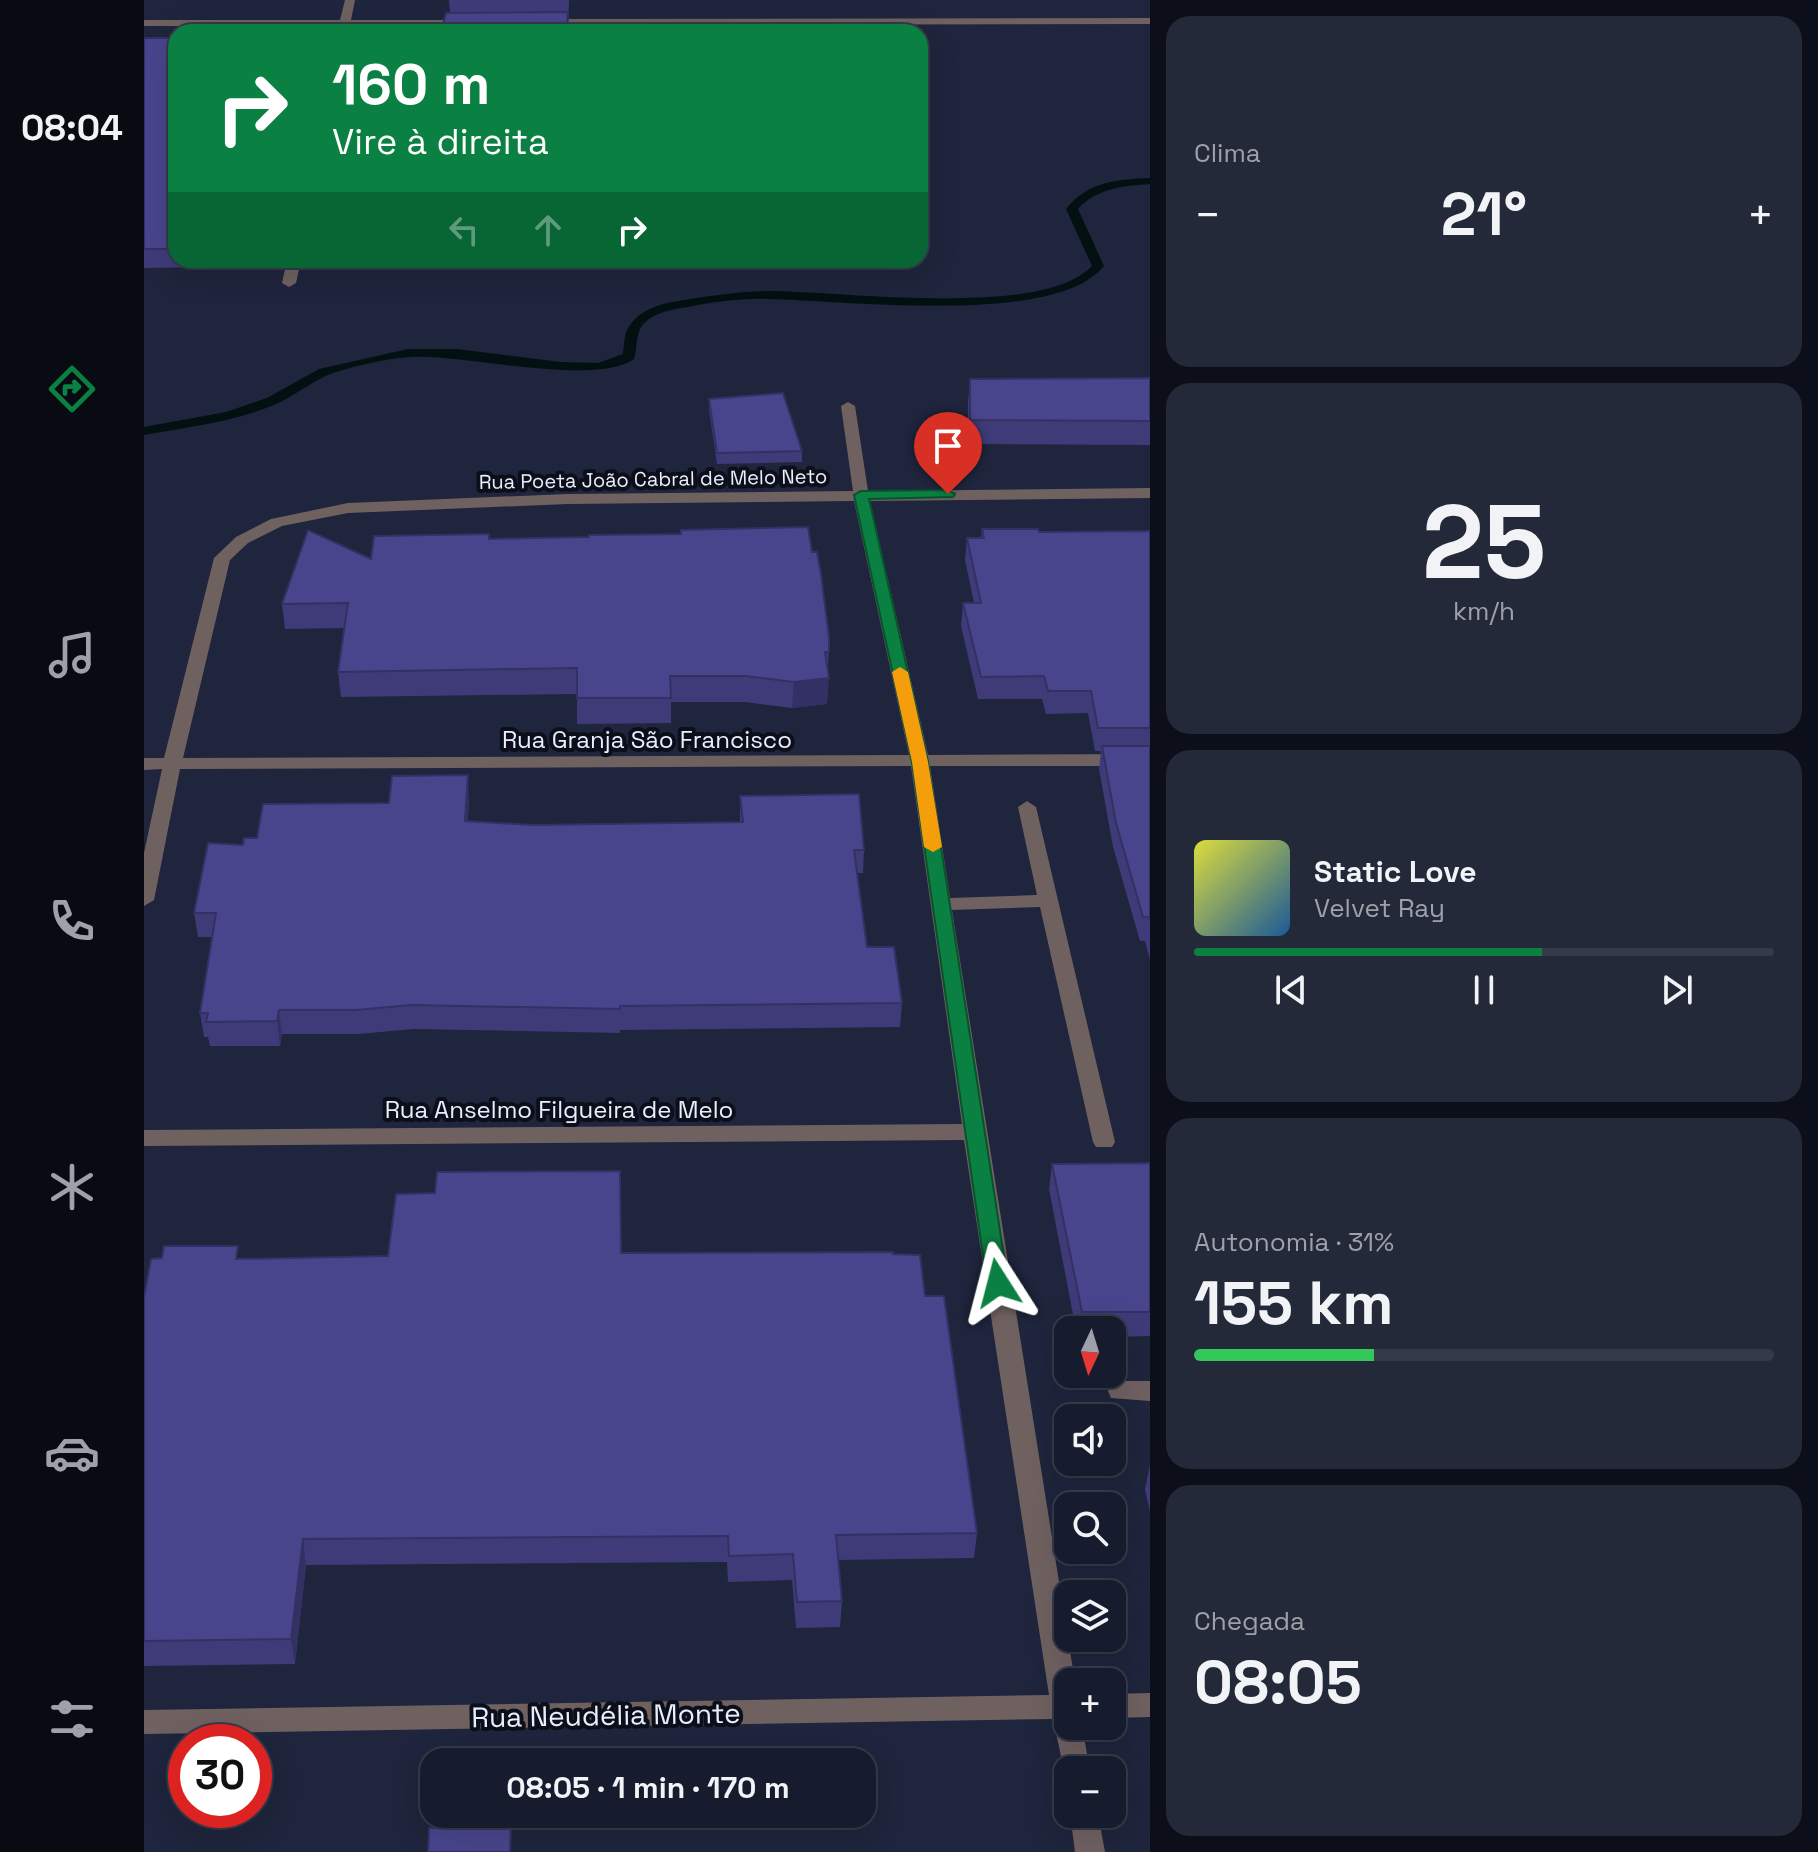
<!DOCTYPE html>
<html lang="pt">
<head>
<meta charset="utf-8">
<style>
	:root { --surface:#161c2d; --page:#232939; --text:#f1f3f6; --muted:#9ea1aa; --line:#353a49; --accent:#0b8043 }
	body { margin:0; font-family:"Space Grotesk",sans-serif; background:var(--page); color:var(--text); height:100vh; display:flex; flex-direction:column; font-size:30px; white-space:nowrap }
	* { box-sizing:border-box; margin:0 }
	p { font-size:26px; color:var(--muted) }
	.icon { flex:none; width:44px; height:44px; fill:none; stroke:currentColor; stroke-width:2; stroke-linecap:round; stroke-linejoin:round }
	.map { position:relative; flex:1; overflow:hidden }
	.sheet { display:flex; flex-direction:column; gap:16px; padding:16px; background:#0c0f19; width:668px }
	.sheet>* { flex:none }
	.banner { position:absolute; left:24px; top:24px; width:760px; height:244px; border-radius:24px; box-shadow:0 8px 32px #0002,0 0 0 2px var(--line); background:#0b8043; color:#fff; overflow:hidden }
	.needle { width:52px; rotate:184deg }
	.tools { position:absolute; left:910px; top:1316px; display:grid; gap:16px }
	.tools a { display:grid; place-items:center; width:72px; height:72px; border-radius:16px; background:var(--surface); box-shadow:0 8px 32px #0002,0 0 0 2px var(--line); font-size:40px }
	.speed { position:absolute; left:24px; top:1724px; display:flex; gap:16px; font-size:40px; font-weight:700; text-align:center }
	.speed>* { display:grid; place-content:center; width:104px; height:104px; border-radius:50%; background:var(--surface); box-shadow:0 8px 32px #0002,0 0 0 2px var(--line); line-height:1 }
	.speed .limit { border:12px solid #d22; background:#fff; color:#111 }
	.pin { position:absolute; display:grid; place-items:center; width:68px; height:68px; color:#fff; margin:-82px -34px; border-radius:50% 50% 50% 0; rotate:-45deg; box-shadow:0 0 8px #0007 }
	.pin .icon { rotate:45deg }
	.me { position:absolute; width:88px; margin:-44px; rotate:351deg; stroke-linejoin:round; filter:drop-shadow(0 0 6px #0008) }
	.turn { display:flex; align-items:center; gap:28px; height:168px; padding:0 32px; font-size:36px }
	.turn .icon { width:104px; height:104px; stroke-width:2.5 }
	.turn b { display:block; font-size:56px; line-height:68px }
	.lanes { display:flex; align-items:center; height:76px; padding:0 32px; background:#0003; justify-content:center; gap:40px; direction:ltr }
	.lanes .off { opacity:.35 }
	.big { font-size:60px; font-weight:700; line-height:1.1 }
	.sheet .tile { flex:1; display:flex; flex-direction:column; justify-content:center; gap:12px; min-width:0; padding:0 28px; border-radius:24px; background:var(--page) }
	.sheet .dial { align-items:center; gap:0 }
	.dial b { font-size:104px; line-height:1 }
	.song { display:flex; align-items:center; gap:24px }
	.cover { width:96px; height:96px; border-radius:12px; background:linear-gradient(135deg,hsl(60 70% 55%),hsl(210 70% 35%)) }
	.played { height:8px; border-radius:4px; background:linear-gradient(90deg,var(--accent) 60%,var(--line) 60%) }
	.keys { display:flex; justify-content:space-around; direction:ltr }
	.heat { display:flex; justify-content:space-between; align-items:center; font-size:44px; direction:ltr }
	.charge { height:12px; border-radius:6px; background:linear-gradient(90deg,#34c759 31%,var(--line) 0) }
	.trip { position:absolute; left:276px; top:1748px; width:456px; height:80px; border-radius:24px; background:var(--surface); box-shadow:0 8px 32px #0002,0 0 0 2px var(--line); font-weight:700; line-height:80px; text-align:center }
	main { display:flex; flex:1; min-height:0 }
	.tabs { display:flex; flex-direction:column; width:144px; justify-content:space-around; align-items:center; background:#090b12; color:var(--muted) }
	.tabs .icon { width:56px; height:56px }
	.tabs .active { color:var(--accent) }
	.tabs b { font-size:36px; color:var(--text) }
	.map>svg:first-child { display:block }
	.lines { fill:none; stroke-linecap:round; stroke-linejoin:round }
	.stream { fill:#021012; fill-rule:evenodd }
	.minor { fill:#706161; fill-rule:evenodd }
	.wall { fill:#3f3b79 }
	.shaded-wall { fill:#333063 }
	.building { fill:#49458d; stroke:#333063; stroke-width:2 }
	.route { fill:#0b8043; stroke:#07532c; stroke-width:2 }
	.slow { fill:#f59e0b }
	.labels { text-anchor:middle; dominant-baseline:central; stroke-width:8; stroke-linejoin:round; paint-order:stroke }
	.far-street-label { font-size:20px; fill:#e8eefd; stroke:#0c0f19 }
	.street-label { font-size:24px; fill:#e8eefd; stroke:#0c0f19 }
	.near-street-label { font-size:28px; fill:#e8eefd; stroke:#0c0f19 }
</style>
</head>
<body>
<main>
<nav class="tabs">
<b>08:04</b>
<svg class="icon active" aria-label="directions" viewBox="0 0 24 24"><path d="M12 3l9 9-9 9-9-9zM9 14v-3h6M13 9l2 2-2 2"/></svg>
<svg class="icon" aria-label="music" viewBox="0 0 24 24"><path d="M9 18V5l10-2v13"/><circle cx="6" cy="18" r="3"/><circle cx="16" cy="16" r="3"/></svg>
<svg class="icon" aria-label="phone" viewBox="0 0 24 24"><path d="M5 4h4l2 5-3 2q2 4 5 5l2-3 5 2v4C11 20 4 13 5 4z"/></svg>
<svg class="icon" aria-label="climate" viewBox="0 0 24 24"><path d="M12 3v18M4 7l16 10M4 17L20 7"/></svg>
<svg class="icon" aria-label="car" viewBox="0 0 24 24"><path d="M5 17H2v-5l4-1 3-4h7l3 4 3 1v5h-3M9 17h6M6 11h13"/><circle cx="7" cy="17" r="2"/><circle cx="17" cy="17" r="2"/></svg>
<svg class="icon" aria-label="filters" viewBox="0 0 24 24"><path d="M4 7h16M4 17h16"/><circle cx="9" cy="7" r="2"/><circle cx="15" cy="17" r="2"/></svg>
</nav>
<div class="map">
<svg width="1006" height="1852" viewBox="0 0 1006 1852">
	<rect width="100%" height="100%" fill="#1e253c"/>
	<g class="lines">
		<path class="stream" d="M 1006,178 L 1006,184 C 979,186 953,188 934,209 L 960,266 C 911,327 700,300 623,299 C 596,298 570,302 544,307 C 527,310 506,312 496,329 C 492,337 493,350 490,359 C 451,387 321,354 267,357 C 245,358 204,367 184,375 C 165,383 149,397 130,405 C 89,422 44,427 0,435 L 0,427 L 82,412 L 123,398 L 175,369 L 264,349 L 313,349 L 417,362 L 454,363 L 479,354 C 480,346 480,332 486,325 C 501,305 523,303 546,299 C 570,295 594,292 619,291 C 694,290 897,320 948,266 L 922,209 C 943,182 974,179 1006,178 Z"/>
		<path class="minor" d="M 201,0 L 211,0 L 207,20 L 326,20 L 331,23 L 326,26 L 206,26 L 205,32 L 193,32 L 195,26 L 0,26 L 0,20 L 196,20 Z
			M 1006,18 L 1006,24 L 398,25 L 393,22 L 398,19 Z
			M 143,260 L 157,260 L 152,283 L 145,287 L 138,283 Z
			M 704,402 L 711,406 L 724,491 L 1006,488 L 1006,498 L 726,501 L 784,755 L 1006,754 L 1006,766 L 786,766 L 806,898 L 893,895 L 874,807 L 883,801 L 892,807 L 971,1142 L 968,1147 L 952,1147 L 949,1142 L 896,907 L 808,910 L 931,1682 L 924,1682 L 924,1726 L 938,1726 L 946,1770 L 924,1770 L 922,1779 L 909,1719 L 0,1734 L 0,1710 L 905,1695 L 820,1140 L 0,1146 L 0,1130 L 818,1124 L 767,766 L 36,769 L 10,900 L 0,906 L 0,853 L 18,769 L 0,770 L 0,758 L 20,758 L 70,558 L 92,537 L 127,519 L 204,503 L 424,494 L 709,491 L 697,406 ZM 710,501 L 765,755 L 39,758 L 86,560 L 104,543 L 138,526 L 204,513 L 424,504 Z
			M 976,1381 L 1006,1381 L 1006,1401 L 967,1398 L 964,1391 L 967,1384 Z
			M 1006,1693 L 1006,1717 L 968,1718 L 968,1694 Z
			M 926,1814 L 954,1814 L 961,1852 L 931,1852 Z"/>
	</g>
	<path class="wall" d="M 305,0 L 425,0 L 424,30 L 297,32 L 306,13 Z
		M 0,38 L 32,38 L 32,260 L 65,260 L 63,267 L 0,268 Z
		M 1006,378 L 1006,445 L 824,444 L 824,403 L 826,379 Z
		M 565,399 L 658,451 L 658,462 L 573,464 L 565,410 Z
		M 838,529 L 895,532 L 1006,531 L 1006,960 L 1001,941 L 996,941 L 969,847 L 955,769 L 957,751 L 951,751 L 944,713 L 902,714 L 898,699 L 834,699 L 817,626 L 819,603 L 830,603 L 821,560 L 823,538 L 837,538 Z
		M 346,539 L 668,552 L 685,637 L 683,704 L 648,708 L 601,702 L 527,702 L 527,723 L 433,724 L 433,694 L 197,697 L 194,672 L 201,628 L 141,629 L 138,604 Z
		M 596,796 L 720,850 L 719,873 L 713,873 L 723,947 L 758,1003 L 756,1027 L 476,1030 L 476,1033 L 270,1029 L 214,1034 L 138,1034 L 136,1046 L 66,1046 L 64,1037 L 60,1037 L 56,1013 L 68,937 L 54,937 L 50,913 L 99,845 L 113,838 L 245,803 L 325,798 L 324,821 L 389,825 L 596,822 Z
		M 1006,1163 L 1006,1336 L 968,1337 L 968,1330 L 932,1330 L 905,1189 L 908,1164 Z
		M 477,1253 L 749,1254 L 781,1296 L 833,1533 L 830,1558 L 694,1560 L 698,1601 L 696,1627 L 652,1628 L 648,1580 L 584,1582 L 583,1562 L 162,1565 L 151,1664 L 0,1666 L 0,1297 L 18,1258 L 96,1259 Z
		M 1006,1464 L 1006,1512 L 1001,1489 Z"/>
	<path class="shaded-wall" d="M 685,678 L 683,704 L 648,708 L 650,682 Z
		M 324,775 L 325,798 L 322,845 L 321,821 Z
		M 135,1010 L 138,1034 L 136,1046 L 133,1021 Z
		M 159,1539 L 162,1565 L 151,1664 L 147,1639 Z"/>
	<path class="building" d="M 424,12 L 423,30 L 534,29 L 535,32 L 297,32 L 302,13 Z
		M 0,38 L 32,38 L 32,249 L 0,249 Z
		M 1006,378 L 1006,421 L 826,420 L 826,379 Z
		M 639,393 L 658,451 L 573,453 L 565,399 Z
		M 664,527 L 668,552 L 673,552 L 677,574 L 685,637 L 685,652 L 681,652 L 685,678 L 650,682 L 602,676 L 526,676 L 527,698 L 433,698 L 433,668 L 194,672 L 204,603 L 138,604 L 164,530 L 227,559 L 230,536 L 345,534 L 345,539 L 445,537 L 445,535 L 537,534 L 537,530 Z
		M 838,529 L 894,529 L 895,532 L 1006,531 L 1006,728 L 954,728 L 947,691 L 904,691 L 900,676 L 837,677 L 819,603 L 837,603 L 823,538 L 840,538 Z
		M 958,746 L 1006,746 L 1006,921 L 1005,917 L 999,917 L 972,823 Z
		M 324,775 L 321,821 L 389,825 L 599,822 L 596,796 L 715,794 L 720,850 L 710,850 L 723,947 L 750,947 L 758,1003 L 476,1006 L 476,1009 L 268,1005 L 211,1010 L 135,1010 L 133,1021 L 62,1022 L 64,1013 L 56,1013 L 72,913 L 50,913 L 64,843 L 99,845 L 100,838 L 113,838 L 119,804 L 245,803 L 248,776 Z
		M 1006,1163 L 1006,1312 L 938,1312 L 908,1164 Z
		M 476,1171 L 477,1253 L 749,1252 L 749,1254 L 776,1255 L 781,1296 L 800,1296 L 833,1533 L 692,1535 L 698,1601 L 653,1602 L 649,1554 L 585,1556 L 584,1536 L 159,1539 L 147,1639 L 0,1641 L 0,1297 L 7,1259 L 18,1258 L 20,1246 L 94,1246 L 92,1259 L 244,1256 L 252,1194 L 291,1193 L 293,1172 Z
		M 367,1827 L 366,1852 L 284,1852 L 285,1828 Z"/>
	<path class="route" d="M 804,490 L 811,494 L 809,497 L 725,499 L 784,762 L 864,1283 L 861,1289 L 846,1289 L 843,1283 L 768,762 L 710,495 L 717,491 Z"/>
	<path class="slow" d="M 756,667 L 764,672 L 784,762 L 798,847 L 789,852 L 780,847 L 768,762 L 748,672 Z"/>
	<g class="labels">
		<g class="far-street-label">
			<text transform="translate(509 479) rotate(-1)">Rua Poeta João Cabral de Melo Neto</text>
		</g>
		<g class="street-label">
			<text x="503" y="739">Rua Granja São Francisco</text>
			<text x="415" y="1109">Rua Anselmo Filgueira de Melo</text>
		</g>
		<g class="near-street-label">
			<text transform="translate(462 1715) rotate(-1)">Rua Neudélia Monte</text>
		</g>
	</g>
</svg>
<div class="tools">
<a><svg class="needle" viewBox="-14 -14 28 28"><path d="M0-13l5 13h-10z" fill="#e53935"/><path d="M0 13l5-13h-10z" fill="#9ea1aa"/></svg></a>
<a><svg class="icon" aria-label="sound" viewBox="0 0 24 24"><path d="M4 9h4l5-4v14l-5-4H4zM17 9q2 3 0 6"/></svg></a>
<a><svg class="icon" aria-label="search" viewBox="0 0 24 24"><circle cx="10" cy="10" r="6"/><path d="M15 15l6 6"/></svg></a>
<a><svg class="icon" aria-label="layers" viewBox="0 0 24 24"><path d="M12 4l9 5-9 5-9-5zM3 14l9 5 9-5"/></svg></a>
<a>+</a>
<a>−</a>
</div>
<div class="speed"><div class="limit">30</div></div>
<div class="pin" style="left:804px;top:494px;background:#d93025"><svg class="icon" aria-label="arrive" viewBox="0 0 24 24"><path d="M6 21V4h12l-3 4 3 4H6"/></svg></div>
<svg class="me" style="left:854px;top:1283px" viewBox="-20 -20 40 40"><path d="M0-17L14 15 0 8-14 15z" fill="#0b8043" stroke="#fff" stroke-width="4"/></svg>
<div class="trip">08:05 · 1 min · 170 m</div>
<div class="banner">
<div class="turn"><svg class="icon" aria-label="right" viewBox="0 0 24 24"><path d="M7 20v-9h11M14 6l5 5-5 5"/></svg><div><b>160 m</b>Vire à direita</div></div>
<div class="lanes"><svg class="icon off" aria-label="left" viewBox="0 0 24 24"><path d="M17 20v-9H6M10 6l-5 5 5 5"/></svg><svg class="icon off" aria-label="ahead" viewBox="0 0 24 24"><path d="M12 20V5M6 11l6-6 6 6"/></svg><svg class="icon" aria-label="right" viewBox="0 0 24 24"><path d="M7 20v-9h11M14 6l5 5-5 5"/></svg></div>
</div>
</div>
<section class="sheet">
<div class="tile"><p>Clima</p>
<div class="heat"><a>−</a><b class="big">21°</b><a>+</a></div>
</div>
<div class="tile dial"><b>25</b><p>km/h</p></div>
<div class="tile">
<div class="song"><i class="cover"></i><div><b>Static Love</b><p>Velvet Ray</p></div></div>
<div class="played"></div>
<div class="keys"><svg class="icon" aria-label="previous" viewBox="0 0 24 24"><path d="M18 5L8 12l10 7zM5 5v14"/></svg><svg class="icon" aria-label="pause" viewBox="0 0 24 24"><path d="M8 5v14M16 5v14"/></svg><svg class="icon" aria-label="next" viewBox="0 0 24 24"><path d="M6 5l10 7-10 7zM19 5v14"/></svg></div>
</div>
<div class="tile"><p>Autonomia · 31%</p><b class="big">155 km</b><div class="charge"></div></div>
<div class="tile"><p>Chegada</p><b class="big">08:05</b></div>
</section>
</main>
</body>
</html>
